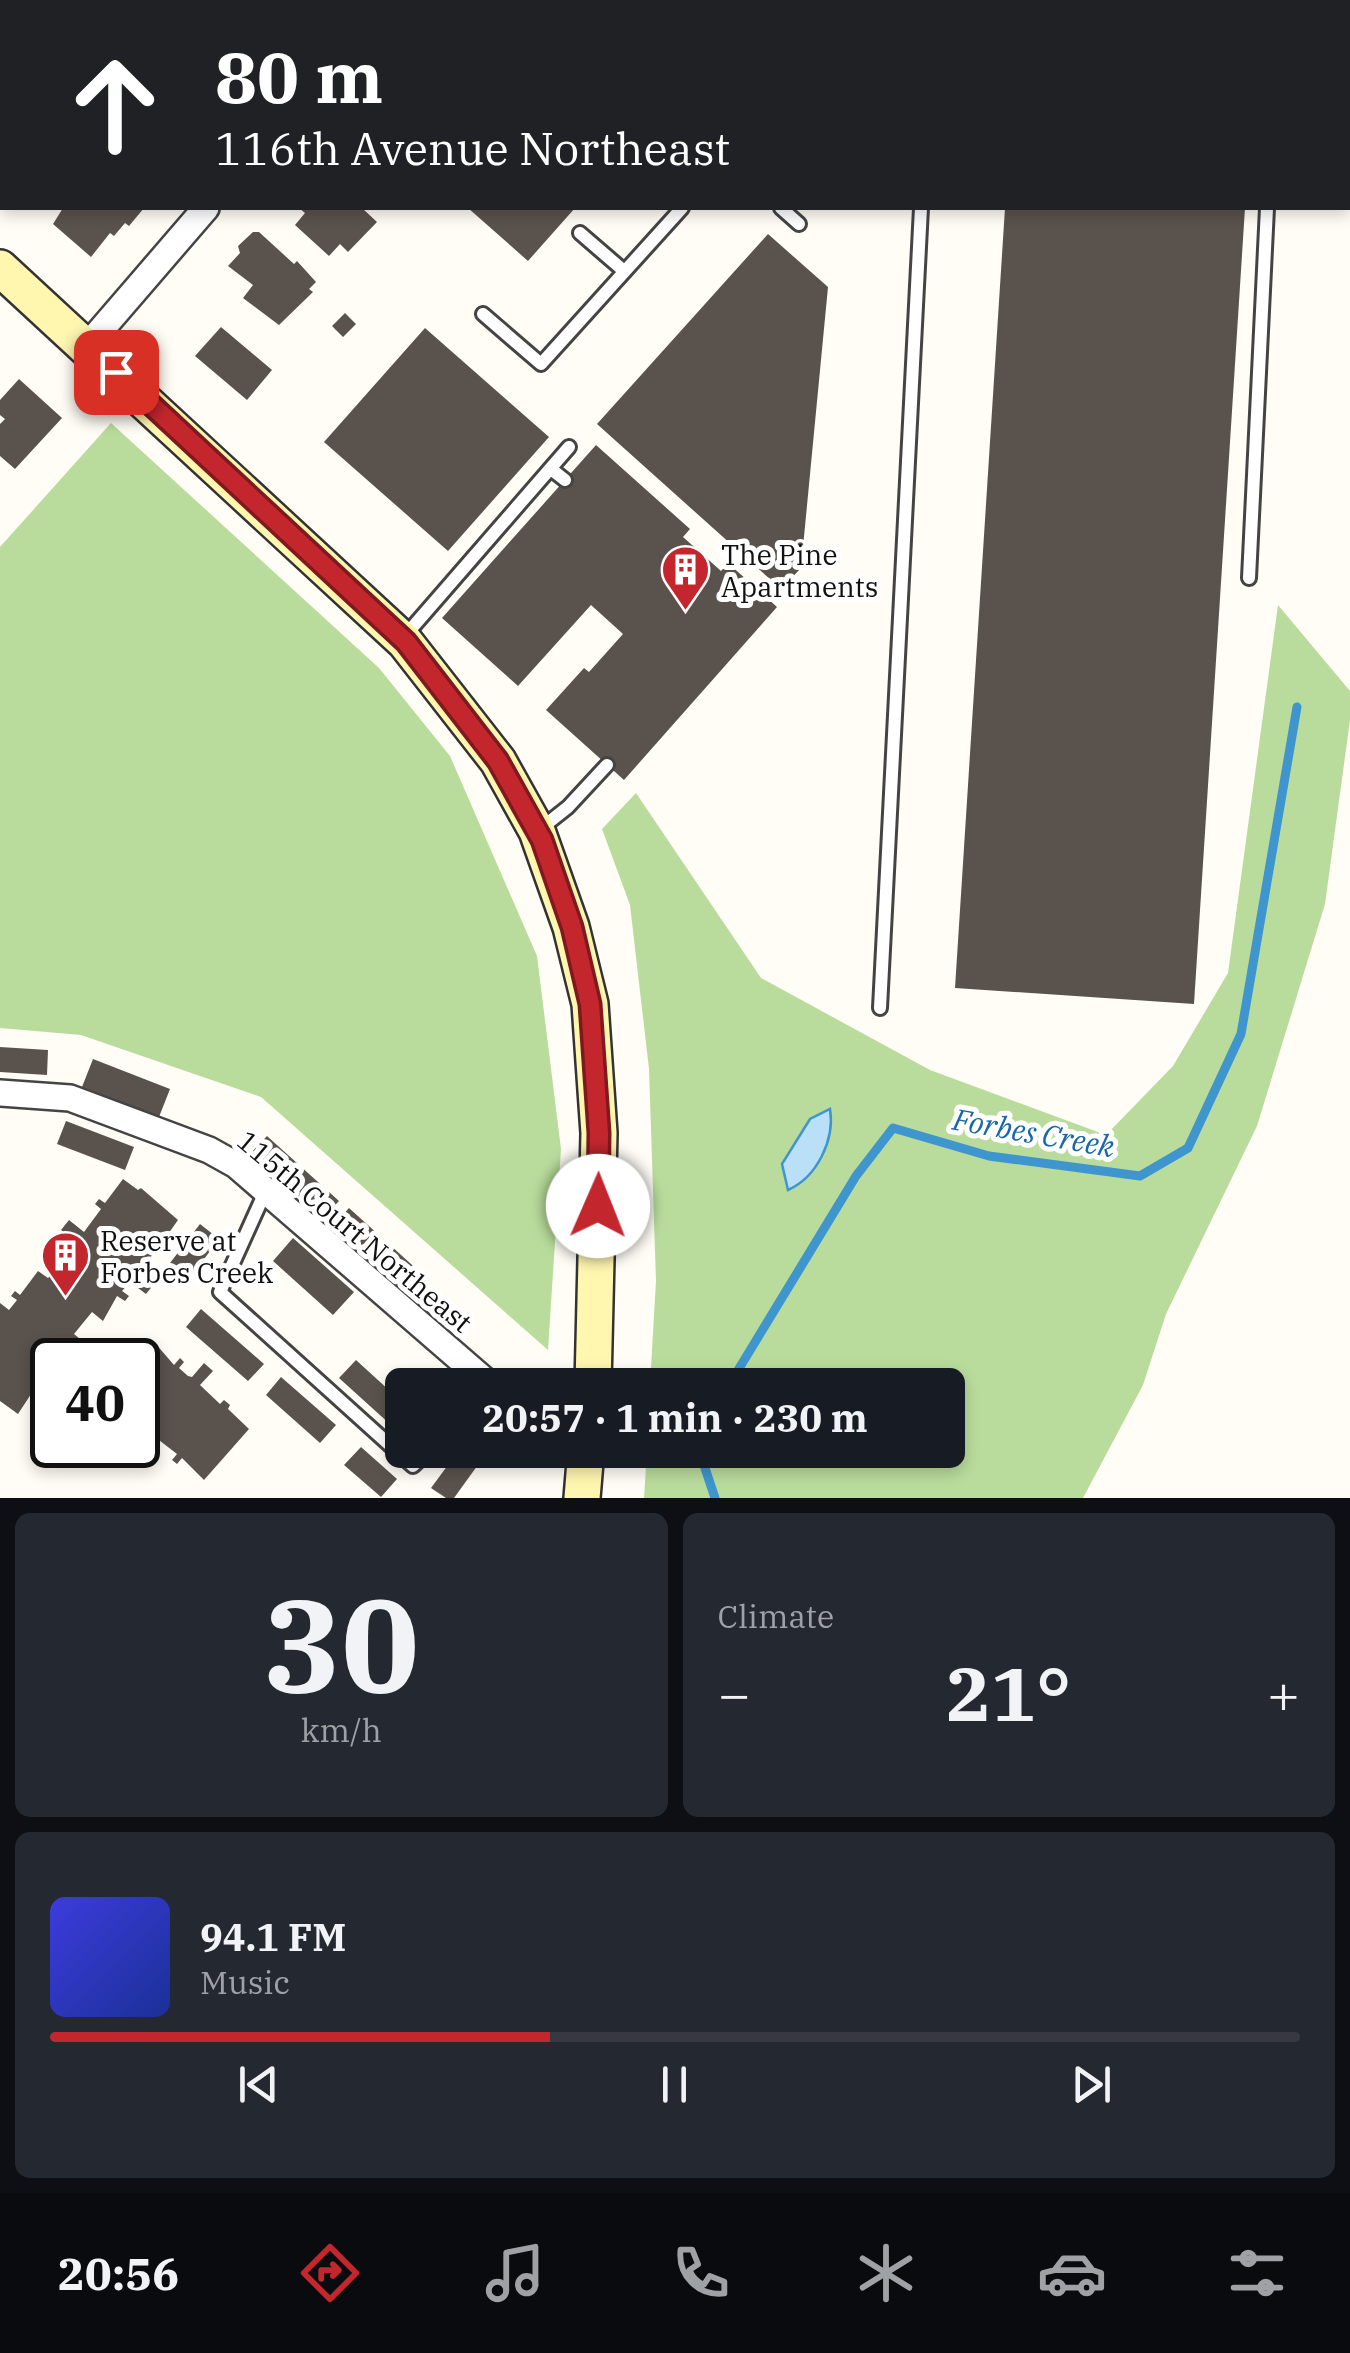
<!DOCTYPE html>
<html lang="en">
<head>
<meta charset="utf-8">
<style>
	:root { --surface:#171b24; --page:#242831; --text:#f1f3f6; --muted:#9ea1a6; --line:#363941; --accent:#c4262e }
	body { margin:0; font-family:"IBM Plex Serif",serif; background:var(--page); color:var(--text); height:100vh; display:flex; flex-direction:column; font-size:38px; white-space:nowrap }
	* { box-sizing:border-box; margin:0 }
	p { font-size:32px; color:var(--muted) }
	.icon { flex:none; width:55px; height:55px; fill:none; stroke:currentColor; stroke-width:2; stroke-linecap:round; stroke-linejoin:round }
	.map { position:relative; height:1498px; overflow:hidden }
	.sheet { display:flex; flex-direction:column; gap:15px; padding:15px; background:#0d0f14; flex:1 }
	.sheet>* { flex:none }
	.banner { position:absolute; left:0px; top:0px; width:1350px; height:210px; box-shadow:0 5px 15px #0003; background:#202124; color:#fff; overflow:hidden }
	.speed { position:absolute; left:30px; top:1338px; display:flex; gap:20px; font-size:50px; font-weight:700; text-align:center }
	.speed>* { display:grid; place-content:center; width:130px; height:130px; border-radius:50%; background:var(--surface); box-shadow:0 5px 15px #0003; line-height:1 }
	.speed .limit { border:5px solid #111; border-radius:15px; background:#fff; color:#111 }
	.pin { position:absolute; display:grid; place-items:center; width:85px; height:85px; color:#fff; margin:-42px; border-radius:20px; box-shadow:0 5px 15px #0006 }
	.me { position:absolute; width:110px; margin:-55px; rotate:1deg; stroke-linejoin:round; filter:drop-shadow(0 0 8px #0008) }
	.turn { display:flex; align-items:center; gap:35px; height:210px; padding:0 50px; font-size:45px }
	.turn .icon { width:130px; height:130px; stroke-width:2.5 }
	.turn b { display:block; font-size:70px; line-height:85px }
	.big { font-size:75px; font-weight:800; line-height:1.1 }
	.sheet .tile { flex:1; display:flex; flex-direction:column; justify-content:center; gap:15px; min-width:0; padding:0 35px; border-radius:15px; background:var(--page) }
	.sheet .dial { align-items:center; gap:0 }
	.dial b { font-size:130px; line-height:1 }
	.song { display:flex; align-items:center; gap:30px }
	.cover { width:120px; height:120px; border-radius:15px; background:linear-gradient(135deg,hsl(240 70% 55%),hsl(230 70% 35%)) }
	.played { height:10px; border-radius:5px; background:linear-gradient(90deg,var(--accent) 40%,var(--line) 40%) }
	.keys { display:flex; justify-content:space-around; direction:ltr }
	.heat { display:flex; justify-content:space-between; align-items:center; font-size:55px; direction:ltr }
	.sheet .tiles { flex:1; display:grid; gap:15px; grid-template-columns:1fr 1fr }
	.tile:last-child { grid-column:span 2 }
	.trip { position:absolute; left:385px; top:1368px; width:580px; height:100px; border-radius:15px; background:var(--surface); box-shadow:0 5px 15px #0003; font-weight:800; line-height:100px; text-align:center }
	.tabs { display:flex; height:160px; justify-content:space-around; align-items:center; background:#090b0e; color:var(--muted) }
	.tabs .icon { width:70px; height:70px }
	.tabs .active { color:var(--accent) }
	.tabs b { font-size:45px; color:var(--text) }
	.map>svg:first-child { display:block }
	.forest { fill:#b9dc9c }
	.water { fill:#b9e0f7; stroke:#3f96cf; stroke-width:2.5 }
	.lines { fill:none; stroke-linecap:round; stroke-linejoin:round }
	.stream { stroke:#3f96cf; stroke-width:9 }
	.building { fill:#5a524d }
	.lane-casing { stroke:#444; stroke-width:18 }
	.street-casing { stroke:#444; stroke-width:30 }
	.secondary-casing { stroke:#333; stroke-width:40 }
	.lane { stroke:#fff; stroke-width:12 }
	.street { stroke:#fff; stroke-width:25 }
	.secondary { stroke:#fff6b0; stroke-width:35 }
	.route-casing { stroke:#7f191e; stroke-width:25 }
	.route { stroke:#c4262e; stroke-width:18 }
	.labels { text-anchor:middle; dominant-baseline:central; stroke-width:10; stroke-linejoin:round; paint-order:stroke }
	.poi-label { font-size:28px; fill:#111; stroke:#fff; text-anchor:start }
	.street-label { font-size:28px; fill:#111; stroke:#fff }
	.water-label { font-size:30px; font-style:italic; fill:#1768a6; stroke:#fff }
</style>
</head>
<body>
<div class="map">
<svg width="1350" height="1498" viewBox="0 0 1350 1498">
	<rect width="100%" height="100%" fill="#fffdf5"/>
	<path class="forest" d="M 111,423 L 379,668 L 450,756 L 537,956 L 561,1149 L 548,1350 L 261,1097 L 81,1035 L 0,1028 L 0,547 Z
		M 1278,605 L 1350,691 L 1350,720 L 1325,904 L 1257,1126 L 1166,1314 L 1143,1385 L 1083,1498 L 644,1498 L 647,1450 L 948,1450 L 948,1385 L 650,1385 L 656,1281 L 649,1069 L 630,905 L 602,829 L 636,793 L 761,978 L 930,1070 L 1106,1135 L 1173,1066 L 1228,973 Z"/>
	<path class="water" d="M 830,1109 C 835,1140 817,1177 788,1190 L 782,1164 L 810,1119 Z"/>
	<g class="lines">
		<path class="stream" d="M 729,1385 L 856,1176 L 893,1128 L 989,1156 L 1140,1176 L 1188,1148 L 1241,1034 L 1297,707
			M 699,1450 L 715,1498"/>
	</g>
	<path class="building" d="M 63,208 L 144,208 L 129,226 L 125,223 L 114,236 L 110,233 L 91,257 L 53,224 Z
		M 299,208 L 362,208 L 377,222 L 348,252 L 340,244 L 329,256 L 295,225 L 305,213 Z
		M 468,208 L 575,208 L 528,261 Z
		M 1005,208 L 1245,208 L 1194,1004 L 955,988 Z
		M 253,232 L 259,232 L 294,264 L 297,261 L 316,282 L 309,289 L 313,292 L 279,325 L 243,298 L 253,285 L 228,266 L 240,253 L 238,246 Z
		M 768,234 L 828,287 L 801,568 L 781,589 L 597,424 Z
		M 345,313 L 356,324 L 343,337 L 332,326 Z
		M 221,327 L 272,370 L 247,400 L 195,356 Z
		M 425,328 L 549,437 L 448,551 L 324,442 Z
		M 19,379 L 62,418 L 15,469 L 0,456 L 0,424 L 5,419 L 0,415 L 0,400 Z
		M 596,445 L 690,529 L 683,537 L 721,571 L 728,563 L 777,607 L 624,780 L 546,710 L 584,668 L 589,672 L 623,634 L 591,605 L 518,686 L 442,618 Z
		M 0,1047 L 48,1050 L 47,1075 L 0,1072 Z
		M 93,1059 L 170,1089 L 159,1117 L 82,1087 Z
		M 66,1121 L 134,1147 L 125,1170 L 57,1144 Z
		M 267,1136 L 339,1201 L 323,1218 L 251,1153 Z
		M 123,1179 L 138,1190 L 141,1188 L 178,1220 L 161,1244 L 164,1247 L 160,1253 L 156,1250 L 139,1273 L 154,1284 L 146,1294 L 130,1282 L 122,1291 L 129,1296 L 125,1301 L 117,1296 L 103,1321 L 92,1312 L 74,1334 L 80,1339 L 75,1345 L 70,1340 L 63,1349 L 78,1360 L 52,1360 L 52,1368 L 39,1382 L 45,1386 L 41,1392 L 35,1388 L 18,1414 L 0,1401 L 0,1303 L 9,1310 L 17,1300 L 11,1296 L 15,1291 L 20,1295 L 38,1271 L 48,1278 L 60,1267 L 67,1258 L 60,1253 L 63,1248 L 71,1253 L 78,1243 L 61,1230 L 69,1220 L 84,1232 L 101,1209 L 95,1204 L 99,1199 L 105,1203 Z
		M 349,1208 L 421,1273 L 404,1291 L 332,1227 Z
		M 200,1224 L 219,1239 L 190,1278 L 170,1263 Z
		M 293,1238 L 354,1292 L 333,1315 L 273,1261 Z
		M 201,1309 L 264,1364 L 248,1381 L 186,1327 Z
		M 155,1343 L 174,1365 L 180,1358 L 184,1362 L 179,1368 L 188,1376 L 192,1377 L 204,1363 L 213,1371 L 200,1385 L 220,1404 L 224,1400 L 230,1405 L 228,1409 L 249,1429 L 204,1480 L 182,1458 L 177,1464 L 172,1460 L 177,1454 L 155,1437 L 143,1450 L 138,1445 L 138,1437 L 145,1429 L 138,1419 L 138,1363 Z
		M 356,1360 L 402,1402 L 402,1435 L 339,1378 Z
		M 281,1377 L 336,1425 L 320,1443 L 266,1395 Z
		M 361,1447 L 397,1479 L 381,1497 L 344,1465 Z
		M 459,1450 L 480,1462 L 454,1498 L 446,1498 L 431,1488 Z"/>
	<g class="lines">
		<defs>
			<path id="lane" d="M 893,2 L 895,0
				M 781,208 L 799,224
				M 580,233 L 624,271
				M 483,314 L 541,364 L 682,208
				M 551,469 L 565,480
				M 1249,578 L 1267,208
				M 404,637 L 569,447
				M 539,830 L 568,807 L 607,765
				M 880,1008 L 921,208
				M 266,1190 L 220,1292 L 413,1466 L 430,1450"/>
			<path id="street" d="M 679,0 L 682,2
				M 88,345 L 206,208
				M 0,1093 L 70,1098 L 209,1150 L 236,1165 L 490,1385"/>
			<path id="secondary" d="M 0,268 L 405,642 L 498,761 L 537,831 L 571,927 L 590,1004 L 599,1133 L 593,1385
				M 582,1498 L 586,1450"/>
		</defs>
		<use href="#lane" class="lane-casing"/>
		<use href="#street" class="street-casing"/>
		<use href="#secondary" class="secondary-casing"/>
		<use href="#lane" class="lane"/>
		<use href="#street" class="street"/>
		<use href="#secondary" class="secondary"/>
	</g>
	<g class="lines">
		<defs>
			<path id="route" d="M 116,372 L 406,642 L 498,761 L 542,840 L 572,927 L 590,1004 L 599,1133 L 598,1206"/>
		</defs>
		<use href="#route" class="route-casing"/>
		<use href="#route" class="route"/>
	</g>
	<defs>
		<symbol id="building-pin" viewBox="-11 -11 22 30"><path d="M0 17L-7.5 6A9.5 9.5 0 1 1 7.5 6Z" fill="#c4262e" stroke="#fff"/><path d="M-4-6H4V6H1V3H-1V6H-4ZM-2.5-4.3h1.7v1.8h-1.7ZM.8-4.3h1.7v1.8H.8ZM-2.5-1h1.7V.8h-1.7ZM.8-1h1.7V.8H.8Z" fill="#fff"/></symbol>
	</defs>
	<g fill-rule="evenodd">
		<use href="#building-pin" x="658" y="542" width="55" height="75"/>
		<use href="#building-pin" x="38" y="1228" width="55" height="75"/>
	</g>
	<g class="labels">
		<g class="poi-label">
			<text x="721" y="554">The Pine<tspan x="721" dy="32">Apartments</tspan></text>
			<text x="100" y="1240">Reserve at<tspan x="100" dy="32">Forbes Creek</tspan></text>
		</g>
		<g class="street-label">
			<text transform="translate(355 1231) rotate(40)">115th Court Northeast</text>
		</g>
		<g class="water-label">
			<text transform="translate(1034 1132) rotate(10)">Forbes Creek</text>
		</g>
	</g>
</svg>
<div class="speed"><div class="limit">40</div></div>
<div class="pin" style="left:116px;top:372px;background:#d93025"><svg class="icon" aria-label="arrive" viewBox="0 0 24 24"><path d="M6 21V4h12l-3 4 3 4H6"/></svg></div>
<svg class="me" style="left:598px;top:1206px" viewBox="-20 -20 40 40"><circle r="19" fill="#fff"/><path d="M0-13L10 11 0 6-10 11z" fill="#c4262e"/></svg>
<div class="trip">20:57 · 1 min · 230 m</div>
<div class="banner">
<div class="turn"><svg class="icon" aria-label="ahead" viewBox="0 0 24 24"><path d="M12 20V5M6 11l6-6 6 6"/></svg><div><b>80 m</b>116th Avenue Northeast</div></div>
</div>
</div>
<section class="sheet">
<div class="tiles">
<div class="tile dial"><b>30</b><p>km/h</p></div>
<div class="tile"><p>Climate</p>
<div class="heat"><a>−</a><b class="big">21°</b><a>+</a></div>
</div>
<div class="tile">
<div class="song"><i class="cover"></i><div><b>94.1 FM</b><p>Music</p></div></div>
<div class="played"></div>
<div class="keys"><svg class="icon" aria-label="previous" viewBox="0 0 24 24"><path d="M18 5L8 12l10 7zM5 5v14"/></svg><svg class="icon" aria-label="pause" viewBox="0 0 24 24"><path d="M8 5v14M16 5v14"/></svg><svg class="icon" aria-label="next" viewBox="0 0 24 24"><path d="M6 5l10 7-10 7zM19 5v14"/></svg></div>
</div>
</div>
</section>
<nav class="tabs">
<b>20:56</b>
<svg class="icon active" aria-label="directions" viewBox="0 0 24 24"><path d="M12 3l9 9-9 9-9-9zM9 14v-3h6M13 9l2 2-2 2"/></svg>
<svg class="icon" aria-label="music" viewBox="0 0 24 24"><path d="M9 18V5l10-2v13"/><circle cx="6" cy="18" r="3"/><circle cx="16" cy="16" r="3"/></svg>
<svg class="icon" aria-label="phone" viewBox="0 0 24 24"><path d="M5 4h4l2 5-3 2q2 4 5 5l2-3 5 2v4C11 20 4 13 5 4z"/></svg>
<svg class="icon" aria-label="climate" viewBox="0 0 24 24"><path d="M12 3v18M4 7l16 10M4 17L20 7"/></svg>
<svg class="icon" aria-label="car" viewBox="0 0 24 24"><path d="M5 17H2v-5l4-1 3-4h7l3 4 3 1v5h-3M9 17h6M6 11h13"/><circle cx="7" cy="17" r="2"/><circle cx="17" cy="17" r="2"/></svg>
<svg class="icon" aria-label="filters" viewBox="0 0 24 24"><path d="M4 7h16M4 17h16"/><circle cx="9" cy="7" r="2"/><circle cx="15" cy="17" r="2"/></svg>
</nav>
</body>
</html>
